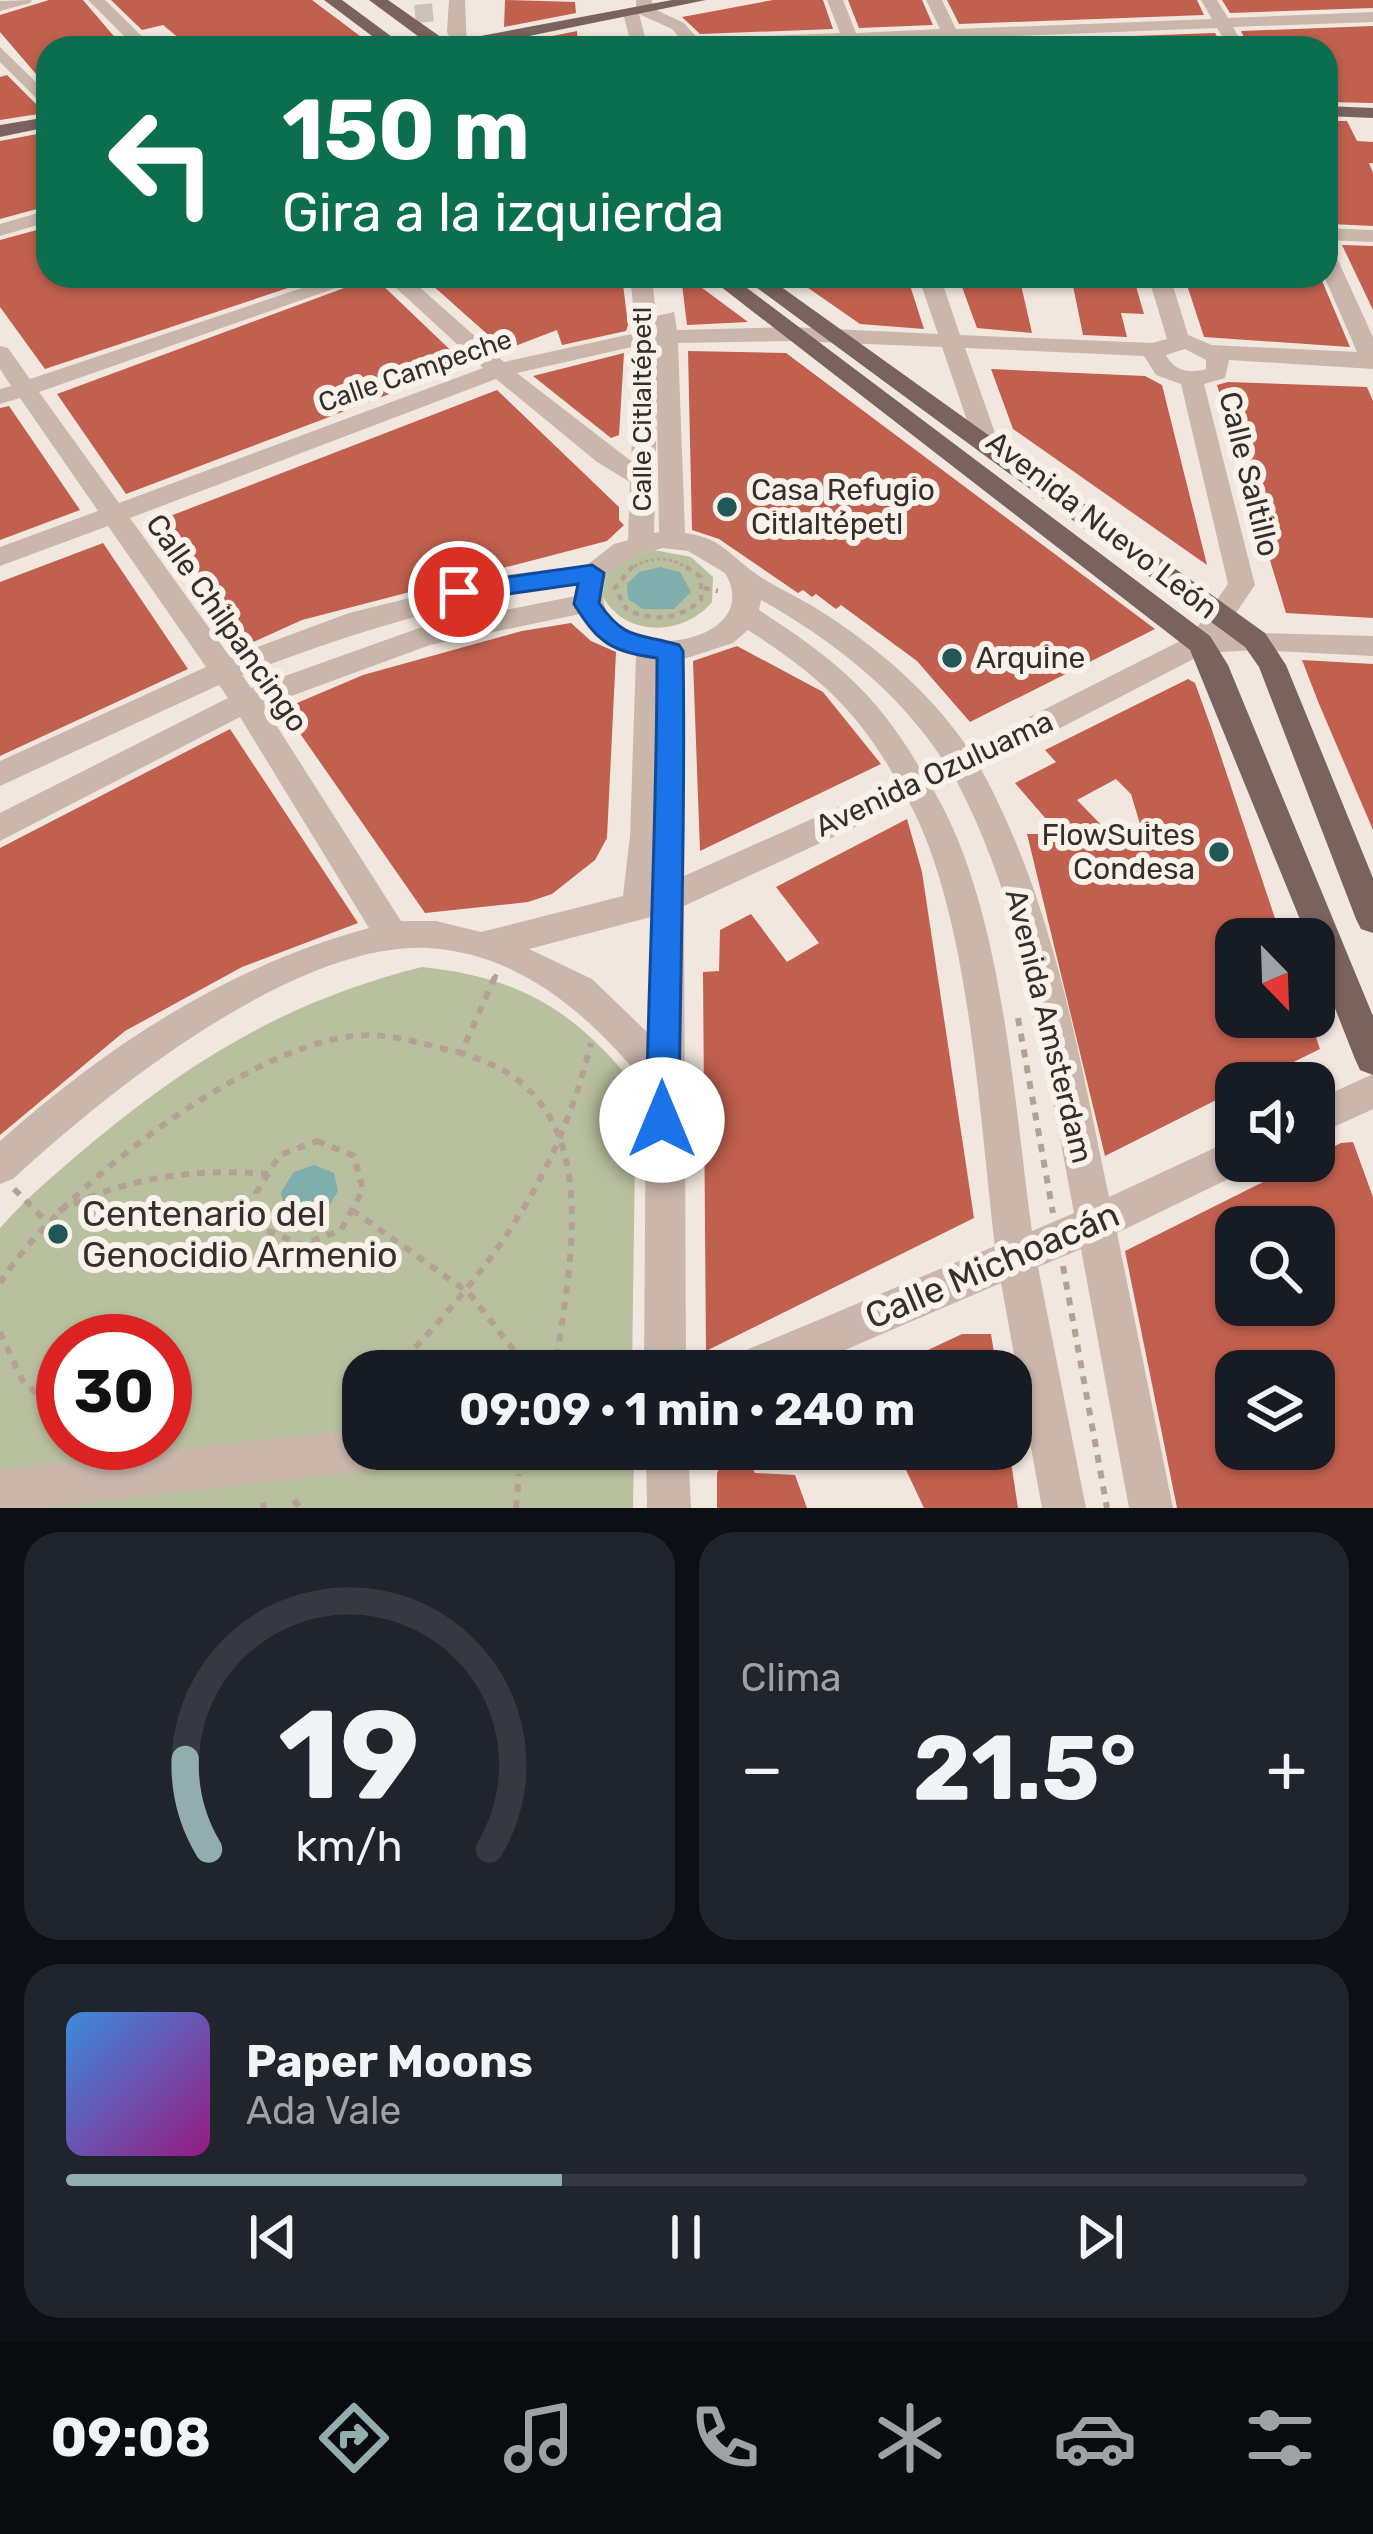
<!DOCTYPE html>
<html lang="es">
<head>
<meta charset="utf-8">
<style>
	:root { --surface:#171b24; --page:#20242c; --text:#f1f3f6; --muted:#9ea1a6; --line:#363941; --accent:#93adae }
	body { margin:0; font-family:Rubik,sans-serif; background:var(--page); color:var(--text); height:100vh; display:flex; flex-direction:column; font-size:45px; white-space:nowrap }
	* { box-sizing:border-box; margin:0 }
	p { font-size:39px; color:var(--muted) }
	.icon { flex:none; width:66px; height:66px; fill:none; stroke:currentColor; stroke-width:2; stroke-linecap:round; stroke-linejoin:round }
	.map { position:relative; height:1508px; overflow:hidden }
	.panel { display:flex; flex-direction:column; gap:24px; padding:24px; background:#0d0f14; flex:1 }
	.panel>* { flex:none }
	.hud { position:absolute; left:36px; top:36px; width:1302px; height:252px; border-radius:36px; box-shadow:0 3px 9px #0004; background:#0b6e4f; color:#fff; overflow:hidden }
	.needle { width:78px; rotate:157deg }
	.buttons { position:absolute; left:1215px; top:918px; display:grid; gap:24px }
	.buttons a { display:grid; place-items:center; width:120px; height:120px; border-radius:24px; background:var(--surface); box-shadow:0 3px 9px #0004; font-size:60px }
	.speed { position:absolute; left:36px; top:1314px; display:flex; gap:24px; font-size:60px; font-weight:700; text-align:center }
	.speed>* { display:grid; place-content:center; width:156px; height:156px; border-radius:50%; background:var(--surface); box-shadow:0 3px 9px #0004; line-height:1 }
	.speed .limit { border:18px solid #d22; background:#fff; color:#111 }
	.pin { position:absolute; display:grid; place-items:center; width:102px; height:102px; color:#fff; margin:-51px; border:6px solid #fff; border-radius:50%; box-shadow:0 3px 12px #0007 }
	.me { position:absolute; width:132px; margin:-66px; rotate:0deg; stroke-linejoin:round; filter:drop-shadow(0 0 9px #0008) }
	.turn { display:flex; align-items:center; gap:42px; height:252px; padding:0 48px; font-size:54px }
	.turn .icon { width:156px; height:156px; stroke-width:2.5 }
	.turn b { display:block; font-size:84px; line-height:102px }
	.big { font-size:90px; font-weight:700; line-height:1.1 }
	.panel .card { flex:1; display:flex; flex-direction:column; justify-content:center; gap:18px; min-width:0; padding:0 42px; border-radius:36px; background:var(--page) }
	.panel .dial { align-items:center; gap:0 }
	.dial svg { height:312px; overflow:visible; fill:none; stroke:var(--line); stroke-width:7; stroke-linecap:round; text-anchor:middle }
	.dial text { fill:var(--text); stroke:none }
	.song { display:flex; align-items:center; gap:36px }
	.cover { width:144px; height:144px; border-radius:18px; background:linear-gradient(135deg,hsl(210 70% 55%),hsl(310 70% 35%)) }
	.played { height:12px; border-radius:6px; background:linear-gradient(90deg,var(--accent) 40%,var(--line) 40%) }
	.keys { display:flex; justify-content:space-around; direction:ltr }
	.heat { display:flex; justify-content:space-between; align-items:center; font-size:66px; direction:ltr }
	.panel .tiles { flex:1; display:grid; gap:24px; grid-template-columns:1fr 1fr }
	.card:last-child { grid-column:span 2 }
	.trip { position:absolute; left:342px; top:1350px; width:690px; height:120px; border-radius:36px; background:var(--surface); box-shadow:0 3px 9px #0004; font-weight:700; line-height:120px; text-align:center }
	.tabs { display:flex; height:192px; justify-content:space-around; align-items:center; background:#090b0e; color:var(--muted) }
	.tabs .icon { width:84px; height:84px }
	.tabs .current { color:var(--accent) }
	.tabs b { font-size:54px; color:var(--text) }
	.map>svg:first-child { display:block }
	.green { fill:#b8c09f; fill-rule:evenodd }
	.water { fill:#7faeac }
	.building { fill:#c1604e; fill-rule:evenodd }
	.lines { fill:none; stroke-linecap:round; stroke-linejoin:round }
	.minor-tunnel { stroke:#cdc2bb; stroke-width:18; stroke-dasharray:18 9; stroke-linecap:butt }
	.path-far2 { stroke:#b5a095; stroke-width:3; stroke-dasharray:3 3; stroke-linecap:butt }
	.path-far1 { stroke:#b5a095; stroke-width:4.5; stroke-dasharray:6 6; stroke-linecap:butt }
	.path { stroke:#b5a095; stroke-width:6; stroke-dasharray:8 8; stroke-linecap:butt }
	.minor { fill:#cab6ab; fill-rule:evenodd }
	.major { fill:#79635c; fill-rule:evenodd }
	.route { fill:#1a73e8; stroke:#114b97; stroke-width:3 }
	.poi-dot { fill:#215857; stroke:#f9f2eb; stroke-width:4.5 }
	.labels { text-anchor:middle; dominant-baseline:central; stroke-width:12; stroke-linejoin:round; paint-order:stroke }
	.far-street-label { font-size:27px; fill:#382d2a; stroke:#f9f2eb }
	.street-label { font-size:30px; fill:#382d2a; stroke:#f9f2eb }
	.poi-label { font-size:30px; fill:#382d2a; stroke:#f9f2eb; text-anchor:start }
	.near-poi-label { font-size:36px; fill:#382d2a; stroke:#f9f2eb; text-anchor:start }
	.near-street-label { font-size:36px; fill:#382d2a; stroke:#f9f2eb }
</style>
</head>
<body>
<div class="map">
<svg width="1373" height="1508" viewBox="0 0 1373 1508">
	<rect width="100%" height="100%" fill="#f2e7df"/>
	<path class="green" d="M 654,550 L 691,557 L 713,577 L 712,602 C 684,636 626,638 603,597 C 602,564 628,559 654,550 Z
		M 422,967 C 519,977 575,1010 636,1087 L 632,1371 L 363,1371 L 363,1449 L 634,1449 L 633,1508 L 0,1508 L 0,1228 C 29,1195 61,1169 94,1141 C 197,1056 291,1000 422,967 ZM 63,1341 L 165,1341 L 165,1443 L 63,1443 Z"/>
	<path class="water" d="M 660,567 L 680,572 L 691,592 L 674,609 L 643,609 L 628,599 L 627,584 L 639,572 Z
		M 314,1165 L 334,1173 L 338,1191 L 326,1211 L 306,1219 L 285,1211 L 281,1192 L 294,1172 Z"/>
	<path class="building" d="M 49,0 L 83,0 L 124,48 L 48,48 L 48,88 L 0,32 L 0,15 Z
		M 111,0 L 312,0 L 376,48 L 191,48 L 163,25 L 142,30 Z
		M 505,0 L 575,2 L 576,13 L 504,27 Z
		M 773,0 L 823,0 L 833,29 L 700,34 L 682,17 Z
		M 848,0 L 922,0 L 933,25 L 859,28 Z
		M 947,0 L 1197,0 L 1204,15 L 959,24 Z
		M 1222,0 L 1373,0 L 1373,8 L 1230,13 Z
		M 1373,26 L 1373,103 L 1326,102 L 1326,48 L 1249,48 L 1241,31 Z
		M 577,31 L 578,48 L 503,48 L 503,46 Z
		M 1215,33 L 1224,48 L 914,48 L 914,44 Z
		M 7,75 L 45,113 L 0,120 L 0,77 Z
		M 1326,121 L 1347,121 L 1357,141 L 1373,142 L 1373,163 L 1369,163 L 1373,173 L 1373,226 L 1331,224 L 1329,219 Z
		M 48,132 L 48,206 L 0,219 L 0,141 Z
		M 48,227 L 48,276 L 324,276 L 45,369 L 0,307 L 0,240 Z
		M 1342,245 L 1373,246 L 1373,310 Z
		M 422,276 L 622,276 L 628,325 L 626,331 L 562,345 L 557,330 L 505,350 Z
		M 681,276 L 686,276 L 748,322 L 687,325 Z
		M 791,276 L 907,276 L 924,329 L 860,324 Z
		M 958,276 L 1019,276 L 1032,333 L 977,328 Z
		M 1071,276 L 1133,276 L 1144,314 L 1121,313 L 1127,337 L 1083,335 Z
		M 1184,276 L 1320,276 L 1350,347 L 1204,337 Z
		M 374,277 L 466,365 L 126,494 L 57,394 Z
		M 688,351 L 786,353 L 1155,629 L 970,722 L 917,661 L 841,605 L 836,609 L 816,594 L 812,597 L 803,590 L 798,593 L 719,539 L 692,530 Z
		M 624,353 L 619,435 L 611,438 L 533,376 Z
		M 991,369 L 1145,376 L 1162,385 L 1207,565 L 1013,429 Z
		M 1228,382 L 1367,387 L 1373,401 L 1373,618 L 1286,613 L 1217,385 Z
		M 497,390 L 619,507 L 619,520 L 624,525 L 607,541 L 302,620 L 240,648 L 152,523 Z
		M 9,406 L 80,510 L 0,540 L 0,408 Z
		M 103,543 L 188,669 L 0,756 L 0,582 Z
		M 571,623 L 591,641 L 616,652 L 607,838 L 595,860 L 552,894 L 528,902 L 425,913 L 283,709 L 363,675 L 522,631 Z
		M 737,646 L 823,692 L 881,764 L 700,851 L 693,661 Z
		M 1302,660 L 1373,664 L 1373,830 L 1319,704 Z
		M 1188,679 L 1195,683 L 1212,730 L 1282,939 L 1236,939 L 1236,1017 L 1309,1017 L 1320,1049 L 1251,1083 L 1236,1083 L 1236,1090 L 1105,1156 L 1027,834 L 1059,834 L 1015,783 L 1056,762 L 1045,750 ZM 1116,779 L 1131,794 L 1143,834 L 1110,834 L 1077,800 Z
		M 230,729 L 358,923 L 242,967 L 125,1031 L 0,1135 L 0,848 Z
		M 907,819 L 922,872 L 974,1218 L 706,1351 L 703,972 L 719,971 L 720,930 L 751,914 L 787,962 L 819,943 L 776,887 Z
		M 1353,1142 L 1373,1197 L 1373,1508 L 1177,1508 L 1125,1251 L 1305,1161 L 1314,1161 L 1314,1156 L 1341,1143 ZM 1236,1227 L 1314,1227 L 1314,1305 L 1236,1305 ZM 1236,1371 L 1314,1371 L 1314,1449 L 1236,1449 Z
		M 962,1334 L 991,1334 L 997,1371 L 931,1371 L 928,1350 Z
		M 896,1449 L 937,1449 L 945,1463 L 943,1449 L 1009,1449 L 1018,1508 L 924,1508 Z
		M 730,1452 L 745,1456 L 755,1473 L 795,1475 L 807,1508 L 717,1508 L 717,1473 Z"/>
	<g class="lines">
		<path class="minor-tunnel" d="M 415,14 L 435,12"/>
		<path class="path-far2" d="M 629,569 C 649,557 670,555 689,569"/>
		<path class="path-far1" d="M 633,566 L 615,588 L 627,610 C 655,622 678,620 701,600 L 701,577 L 685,566
			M 704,588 L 718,591
			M 494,980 L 497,973"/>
		<path class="path" d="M 495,977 L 461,1053 C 481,1060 502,1067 519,1081 C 601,1147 566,1283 555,1371
			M 1018,1018 L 1053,1213
			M 317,1141 L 354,1156 L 363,1190 L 341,1230 L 302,1245 L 264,1229 L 256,1193 L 280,1155 Z
			M 14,1189 L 44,1219
			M 352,1210 L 469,1293 L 530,1371
			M 59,1211 C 127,1177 193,1168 268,1174
			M 1063,1266 L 1107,1508
			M 0,1283 C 58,1191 243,1048 353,1036 C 390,1032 426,1045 461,1053
			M 0,1332 L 22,1380 L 63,1419
			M 393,1371 C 490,1270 557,1181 591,1043
			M 346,1418 L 363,1401
			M 294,1500 L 300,1508
			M 263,1503 L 264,1508
			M 516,1508 L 519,1474"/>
		<path class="minor" d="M 32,0 L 30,3 L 0,11 L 0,1 Z
			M 88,0 L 105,0 L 154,48 L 136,48 Z
			M 449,0 L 465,0 L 467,48 L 455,48 L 447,32 Z
			M 636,0 L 652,0 L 652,8 L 684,23 L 698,39 L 840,33 L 827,0 L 843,0 L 856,33 L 940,29 L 926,0 L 942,0 L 956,29 L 1212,19 L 1201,0 L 1217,0 L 1228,18 L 1373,12 L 1373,22 L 1233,27 L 1245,48 L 1229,48 L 1217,28 L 860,42 L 862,48 L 846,48 L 844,43 L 688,48 L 672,29 L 639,14 L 648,48 L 632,48 L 623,13 L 636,9 Z
			M 0,47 L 48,94 L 48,110 L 0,62 Z
			M 48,210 L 48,222 L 0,236 L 0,224 Z
			M 1326,228 L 1373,230 L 1373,242 L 1326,240 Z
			M 1326,250 L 1336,256 L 1373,337 L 1373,369 L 1229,360 L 1225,378 L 1204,384 L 1255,585 L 1223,632 L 1373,636 L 1373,656 L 1255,650 L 1205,653 L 981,769 C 1053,901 1078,1050 1109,1197 L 1236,1138 L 1236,1161 L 1253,1161 L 1249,1169 L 1117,1233 L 1173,1508 L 1129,1508 L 1081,1249 L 1038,1267 L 1086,1508 L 1042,1508 L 1001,1283 L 796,1371 L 726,1371 L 732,1356 L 995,1246 C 979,1116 970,916 909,802 L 684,906 L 686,1371 L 644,1371 L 646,1084 C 590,1016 522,954 429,948 C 295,941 107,1092 13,1179 L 0,1184 L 0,1141 C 108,1045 228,966 369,928 L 240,717 L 0,841 L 0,813 L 228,698 L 219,685 L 0,786 L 0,761 L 206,667 L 108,526 L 0,566 L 0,547 L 98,511 L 20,398 L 0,404 L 0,389 L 11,386 L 0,369 L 0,346 L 8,348 L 30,379 L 338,276 L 370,276 L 39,392 L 119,503 L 483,368 L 383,276 L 407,276 L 504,362 L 636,333 L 630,276 L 652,276 L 656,316 L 674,312 L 677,330 L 792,327 L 938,334 L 918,276 L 940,276 L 960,335 L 1152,343 L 1167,339 L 1148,276 L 1170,276 L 1188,335 L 1212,345 L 1357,352 L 1324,276 ZM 792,341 L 942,347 L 976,447 L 988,455 L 1000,447 L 965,348 L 1144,356 L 1156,375 L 1181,384 L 1228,584 L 1192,635 L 968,748 C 929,691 877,647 819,610 C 798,597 774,587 755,573 C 729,555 722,538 685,533 L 678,343 ZM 636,346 L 631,461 L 517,373 ZM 1185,349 L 1206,360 L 1206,369 C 1189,374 1174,371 1166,355 ZM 496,379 L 597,462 L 630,482 L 628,540 L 614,544 L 587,565 L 498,576 L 349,613 L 230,657 L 130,518 ZM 657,409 L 659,532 L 654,533 ZM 663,548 L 688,551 L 725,573 C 768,644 610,671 603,597 C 600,565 638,555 663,548 ZM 577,584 L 576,596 L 425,626 L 251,688 L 242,675 C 352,632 460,599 577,584 ZM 761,600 C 832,640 898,691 943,760 L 921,770 C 876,692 833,658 759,610 ZM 580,614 L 595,636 L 636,656 L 630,836 L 623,896 L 481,932 L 436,921 L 401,921 L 264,706 L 430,645 ZM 748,630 C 816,674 857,709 897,781 L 684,876 L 684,659 L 733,643 ZM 956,780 C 1026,913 1046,1067 1074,1213 L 1032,1231 C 1013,1096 1003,909 934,791 ZM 651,917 L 648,1033 L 592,979 L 529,949 Z
			M 1373,1074 L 1373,1109 L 1314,1136 L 1314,1101 Z
			M 363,1429 L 363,1449 L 395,1449 L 389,1464 L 374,1470 L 43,1508 L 0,1508 L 0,1469 Z
			M 646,1449 L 688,1449 L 691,1508 L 647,1508 Z"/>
		<path class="major" d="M 324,0 L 342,0 L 407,48 L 388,48 Z
			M 369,0 L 388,0 L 448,42 L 672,0 L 706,0 L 470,48 L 434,48 Z
			M 1326,106 L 1373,108 L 1373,118 L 1326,116 Z
			M 48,117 L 48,127 L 0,137 L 0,125 Z
			M 707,276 L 731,276 L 1210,636 L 1228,665 L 1373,1016 L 1373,1075 L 1360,1070 L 1355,1059 L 1314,955 L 1314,939 L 1308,939 L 1190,650 Z
			M 741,276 L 766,276 L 1265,633 L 1286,665 L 1373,878 L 1373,933 L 1361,929 L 1356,919 L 1259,667 L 1245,647 Z"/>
	</g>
	<path class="route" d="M 592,565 L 604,573 L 599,603 C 625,641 638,633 679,645 L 683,651 C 686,807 680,963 679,1120 L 674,1131 L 662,1135 L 651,1131 L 646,1120 C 649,965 657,812 657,658 C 611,651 599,644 574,604 L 578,584 L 459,601 L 446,592 L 459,584 Z"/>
	<g class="poi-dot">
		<circle cx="727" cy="507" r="12"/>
		<circle cx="952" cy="658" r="12"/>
		<circle cx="1219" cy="852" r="12"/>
		<circle cx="58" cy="1234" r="12"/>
	</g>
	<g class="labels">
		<g class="far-street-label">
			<text transform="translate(415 371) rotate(-19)">Calle Campeche</text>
			<text transform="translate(642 409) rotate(-90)">Calle Citlaltépetl</text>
		</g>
		<g class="street-label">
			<text transform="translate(1249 474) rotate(76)">Calle Saltillo</text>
			<text transform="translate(1102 525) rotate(38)">Avenida Nuevo León</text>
			<text transform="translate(227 623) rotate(55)">Calle Chilpancingo</text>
			<text transform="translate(934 774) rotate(-25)">Avenida Ozuluama</text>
			<text transform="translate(1049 1026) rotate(76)">Avenida Amsterdam</text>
		</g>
		<g class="poi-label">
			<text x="751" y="490">Casa Refugio<tspan x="751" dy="34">Citlaltépetl</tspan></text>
			<text x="976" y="658">Arquine</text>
			<text x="1195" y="835" text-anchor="end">FlowSuites<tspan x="1195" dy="34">Condesa</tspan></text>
		</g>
		<g class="near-poi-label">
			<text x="82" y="1213">Centenario del<tspan x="82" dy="41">Genocidio Armenio</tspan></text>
		</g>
		<g class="near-street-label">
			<text transform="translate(992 1265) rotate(-23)">Calle Michoacán</text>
		</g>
	</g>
</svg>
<div class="buttons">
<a><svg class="needle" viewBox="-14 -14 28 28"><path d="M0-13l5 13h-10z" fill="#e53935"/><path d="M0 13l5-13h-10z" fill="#9ea1a6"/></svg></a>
<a><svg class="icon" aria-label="sound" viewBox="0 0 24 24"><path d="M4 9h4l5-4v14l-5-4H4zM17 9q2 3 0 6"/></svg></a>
<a><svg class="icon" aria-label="search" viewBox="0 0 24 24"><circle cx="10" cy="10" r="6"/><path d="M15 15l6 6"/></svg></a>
<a><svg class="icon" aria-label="layers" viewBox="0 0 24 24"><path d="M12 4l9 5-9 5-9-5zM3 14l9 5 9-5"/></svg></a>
</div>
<div class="speed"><div class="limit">30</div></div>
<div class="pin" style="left:459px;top:592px;background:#d93025"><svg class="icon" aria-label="arrive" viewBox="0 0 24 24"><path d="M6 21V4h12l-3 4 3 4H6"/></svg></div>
<svg class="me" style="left:662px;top:1120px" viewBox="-20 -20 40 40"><circle r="19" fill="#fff"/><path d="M0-13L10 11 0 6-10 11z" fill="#1a73e8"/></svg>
<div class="trip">09:09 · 1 min · 240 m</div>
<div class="hud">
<div class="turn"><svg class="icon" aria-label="left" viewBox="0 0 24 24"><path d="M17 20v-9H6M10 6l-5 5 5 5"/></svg><div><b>150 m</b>Gira a la izquierda</div></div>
</div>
</div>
<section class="panel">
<div class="tiles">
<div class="card dial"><svg viewBox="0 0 100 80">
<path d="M14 69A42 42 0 1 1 86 69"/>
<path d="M14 69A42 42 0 0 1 8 46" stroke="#93adae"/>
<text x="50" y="56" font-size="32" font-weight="700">19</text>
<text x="50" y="72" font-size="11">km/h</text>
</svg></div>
<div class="card"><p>Clima</p>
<div class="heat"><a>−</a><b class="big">21.5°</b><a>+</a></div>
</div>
<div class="card">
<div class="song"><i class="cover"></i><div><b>Paper Moons</b><p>Ada Vale</p></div></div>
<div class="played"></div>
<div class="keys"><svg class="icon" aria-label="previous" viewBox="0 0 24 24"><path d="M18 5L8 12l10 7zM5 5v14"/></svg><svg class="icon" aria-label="pause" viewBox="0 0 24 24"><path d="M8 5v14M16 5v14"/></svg><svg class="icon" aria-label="next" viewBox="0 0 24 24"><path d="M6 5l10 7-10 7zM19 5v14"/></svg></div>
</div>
</div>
</section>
<nav class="tabs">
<b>09:08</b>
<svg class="icon current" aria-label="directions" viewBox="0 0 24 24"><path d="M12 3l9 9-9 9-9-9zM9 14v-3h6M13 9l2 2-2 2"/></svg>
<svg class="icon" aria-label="music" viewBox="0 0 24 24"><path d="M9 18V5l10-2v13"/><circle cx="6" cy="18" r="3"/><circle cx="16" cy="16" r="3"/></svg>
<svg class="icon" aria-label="phone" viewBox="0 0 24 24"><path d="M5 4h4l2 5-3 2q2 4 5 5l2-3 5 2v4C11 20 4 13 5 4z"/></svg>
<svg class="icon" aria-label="climate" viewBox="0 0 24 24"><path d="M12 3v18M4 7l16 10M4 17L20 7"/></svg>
<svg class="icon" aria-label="car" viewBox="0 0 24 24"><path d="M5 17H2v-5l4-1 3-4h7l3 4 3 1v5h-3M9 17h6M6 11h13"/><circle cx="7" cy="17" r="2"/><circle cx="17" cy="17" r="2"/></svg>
<svg class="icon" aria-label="filters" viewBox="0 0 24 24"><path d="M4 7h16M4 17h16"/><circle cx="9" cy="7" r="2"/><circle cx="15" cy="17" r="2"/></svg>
</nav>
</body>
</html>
